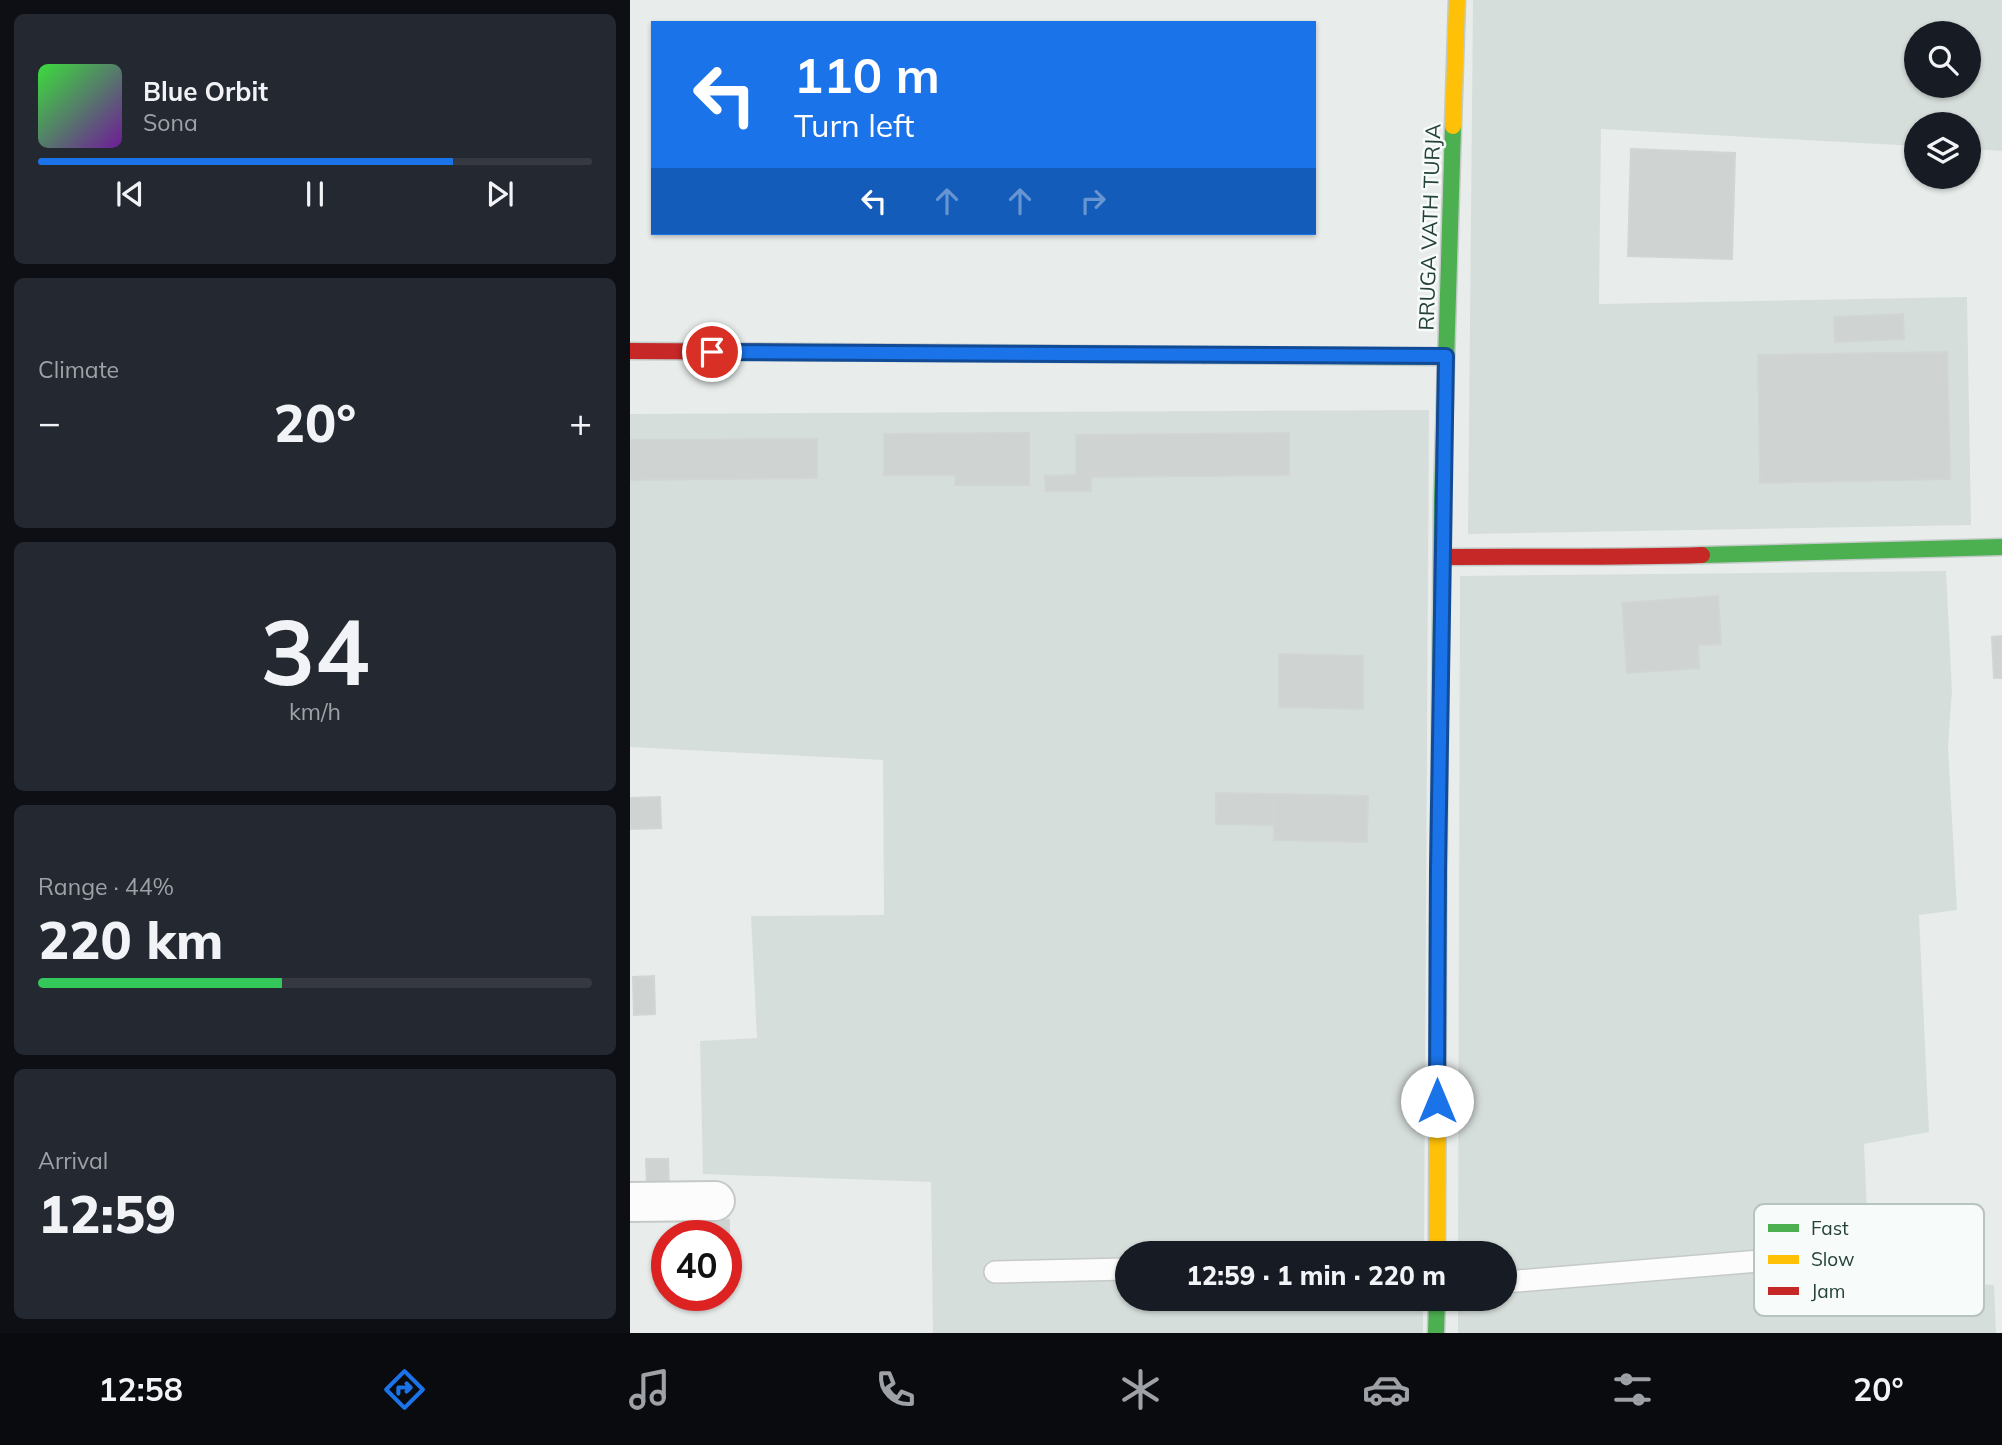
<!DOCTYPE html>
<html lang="en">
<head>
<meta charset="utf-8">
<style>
	:root { --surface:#171b24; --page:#242831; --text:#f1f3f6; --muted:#9ea1a6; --line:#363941; --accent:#1a73e8 }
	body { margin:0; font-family:Mulish,sans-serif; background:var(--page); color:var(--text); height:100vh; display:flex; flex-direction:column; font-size:26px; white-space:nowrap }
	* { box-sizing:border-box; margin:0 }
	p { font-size:23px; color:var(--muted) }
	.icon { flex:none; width:38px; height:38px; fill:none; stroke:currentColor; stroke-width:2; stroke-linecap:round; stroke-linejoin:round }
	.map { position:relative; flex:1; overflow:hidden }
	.drawer { display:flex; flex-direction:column; gap:14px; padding:14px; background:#0d0f14; width:630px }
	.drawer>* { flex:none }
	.banner { position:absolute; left:21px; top:21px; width:665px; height:214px; border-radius:0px; box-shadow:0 2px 5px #0004; background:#1a73e8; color:#fff; overflow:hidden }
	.tools { position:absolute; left:1274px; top:21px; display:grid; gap:14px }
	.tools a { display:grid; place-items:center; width:77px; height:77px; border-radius:50%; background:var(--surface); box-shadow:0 2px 5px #0004; font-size:35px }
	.speed { position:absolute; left:21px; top:1220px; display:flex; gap:14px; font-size:35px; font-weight:700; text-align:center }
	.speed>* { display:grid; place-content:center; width:91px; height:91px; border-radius:50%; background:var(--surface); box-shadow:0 2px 5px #0004; line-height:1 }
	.speed .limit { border:10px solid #d22; background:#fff; color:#111 }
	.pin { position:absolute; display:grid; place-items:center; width:60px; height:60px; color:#fff; margin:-30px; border:4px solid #fff; border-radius:50%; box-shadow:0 2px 7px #0007 }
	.me { position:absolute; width:77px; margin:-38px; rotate:0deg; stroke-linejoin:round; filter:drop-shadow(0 0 5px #0008) }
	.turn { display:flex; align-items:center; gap:24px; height:147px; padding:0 28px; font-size:32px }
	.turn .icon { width:91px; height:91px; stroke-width:2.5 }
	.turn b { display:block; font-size:49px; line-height:60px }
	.lanes { display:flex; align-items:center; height:66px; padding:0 28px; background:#0003; justify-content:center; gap:35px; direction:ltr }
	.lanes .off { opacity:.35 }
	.big { font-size:52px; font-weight:800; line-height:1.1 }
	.drawer .tile { flex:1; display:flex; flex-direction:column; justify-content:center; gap:10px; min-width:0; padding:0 24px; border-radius:10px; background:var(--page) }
	.drawer .dial { align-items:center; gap:0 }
	.dial b { font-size:91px; line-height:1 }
	.song { display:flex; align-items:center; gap:21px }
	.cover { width:84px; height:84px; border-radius:10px; background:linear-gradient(135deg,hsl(120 70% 55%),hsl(280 70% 35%)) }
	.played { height:7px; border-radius:4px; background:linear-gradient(90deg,var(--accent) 75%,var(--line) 75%) }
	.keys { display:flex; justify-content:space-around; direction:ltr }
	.heat { display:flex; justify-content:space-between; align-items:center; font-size:38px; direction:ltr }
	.charge { height:10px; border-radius:5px; background:linear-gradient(90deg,#34c759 44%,var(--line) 0) }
	.trip { position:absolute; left:485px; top:1241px; width:402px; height:70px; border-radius:35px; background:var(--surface); box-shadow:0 2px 5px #0004; font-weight:800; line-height:70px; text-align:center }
	.tab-bar { display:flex; height:112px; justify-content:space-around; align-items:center; background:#090b0e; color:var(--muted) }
	.tab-bar .icon { width:49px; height:49px }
	.tab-bar .active { color:var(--accent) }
	.tab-bar b { font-size:32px; color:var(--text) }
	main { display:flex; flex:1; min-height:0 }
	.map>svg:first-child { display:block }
	.built { fill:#d6dedb; fill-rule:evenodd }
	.building { fill:#cfd4d2; stroke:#d1d6d4; stroke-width:2 }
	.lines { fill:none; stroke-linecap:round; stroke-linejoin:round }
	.lane-casing { stroke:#c5cac8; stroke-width:24 }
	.street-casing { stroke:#c5cac8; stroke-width:42 }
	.fast-casing { stroke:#c3cbc8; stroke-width:19 }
	.slow-casing { stroke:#c3cbc8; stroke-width:19 }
	.jam-casing { stroke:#c3cbc8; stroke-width:19 }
	.lane { stroke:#fcfcfc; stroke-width:21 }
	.street { stroke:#fcfcfc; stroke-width:38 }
	.fast { stroke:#4caf50; stroke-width:16 }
	.slow { stroke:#ffc107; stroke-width:16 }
	.jam { stroke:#c62828; stroke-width:16 }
	.route-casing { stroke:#114b97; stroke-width:18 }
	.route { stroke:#1a73e8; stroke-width:12 }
	.labels { text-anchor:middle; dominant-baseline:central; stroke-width:5; stroke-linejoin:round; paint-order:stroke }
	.street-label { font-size:21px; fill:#24423a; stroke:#f7fbf9 }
	.key { fill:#f7fbf9; stroke:#b8c4c0; stroke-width:2 }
	.key-label { font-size:19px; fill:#24423a }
</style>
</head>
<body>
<main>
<section class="drawer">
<div class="tile">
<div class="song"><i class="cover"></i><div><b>Blue Orbit</b><p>Sona</p></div></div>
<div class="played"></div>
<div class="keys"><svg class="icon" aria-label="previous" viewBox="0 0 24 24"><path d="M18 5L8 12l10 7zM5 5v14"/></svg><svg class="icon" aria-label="pause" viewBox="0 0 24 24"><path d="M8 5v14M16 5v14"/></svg><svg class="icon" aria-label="next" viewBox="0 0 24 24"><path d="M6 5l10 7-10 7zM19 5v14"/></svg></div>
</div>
<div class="tile"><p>Climate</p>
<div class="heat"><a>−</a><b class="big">20°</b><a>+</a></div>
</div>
<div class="tile dial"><b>34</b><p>km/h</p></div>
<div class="tile"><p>Range · 44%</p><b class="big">220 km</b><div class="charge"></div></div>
<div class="tile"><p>Arrival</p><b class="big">12:59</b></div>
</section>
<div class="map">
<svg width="1372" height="1333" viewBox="0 0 1372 1333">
	<rect width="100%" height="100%" fill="#e8edeb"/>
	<path class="built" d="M 843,0 L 1372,0 L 1372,151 L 1339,149 L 1339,124 L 1286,124 L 1286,146 L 971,129 L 969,304 L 1337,297 L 1341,525 L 838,534 ZM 1286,33 L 1339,33 L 1339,86 L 1286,86 Z
		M 799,410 L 794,1253 L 497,1253 L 497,1298 L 793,1299 L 793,1333 L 303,1333 L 301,1182 L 73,1174 L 70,1041 L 127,1038 L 121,916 L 254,915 L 253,760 L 0,747 L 0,414 Z
		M 1316,571 L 1322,691 L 1318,746 L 1327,910 L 1289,915 L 1299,1132 L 1234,1144 L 1240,1280 L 1364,1285 L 1366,1333 L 828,1333 L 828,1299 L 875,1298 L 875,1253 L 828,1253 L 830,576 Z"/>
	<path class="building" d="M 1001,149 L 1105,153 L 1102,259 L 998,256 Z
		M 1273,314 L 1274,339 L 1205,342 L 1204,317 Z
		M 1317,352 L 1320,479 L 1130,483 L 1128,355 Z
		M 399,433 L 399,485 L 325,485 L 326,475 L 254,475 L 254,434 Z
		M 659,433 L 659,475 L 461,477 L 461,491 L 416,491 L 415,476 L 446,475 L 446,435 Z
		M 187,439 L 187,478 L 0,480 L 0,440 Z
		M 1088,596 L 1091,644 L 1068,645 L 1069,668 L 997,673 L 992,603 Z
		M 1372,636 L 1372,678 L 1364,678 L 1362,637 Z
		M 649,654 L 733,656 L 733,709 L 649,707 Z
		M 586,793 L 644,794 L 644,825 L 586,824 Z
		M 644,794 L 738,796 L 737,842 L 644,840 Z
		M 30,797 L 31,828 L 0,829 L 0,798 Z
		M 24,976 L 25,1014 L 4,1015 L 3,977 Z
		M 16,1159 L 38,1159 L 39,1186 L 17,1187 Z
		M 72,1220 L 99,1220 L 99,1261 L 96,1261 L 96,1236 L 73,1236 Z"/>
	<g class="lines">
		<defs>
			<path id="lane" d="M 365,1272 L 497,1269
				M 875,1282 L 1177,1257"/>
			<path id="street" d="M 0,1202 L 85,1201"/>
			<path id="fast" d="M 574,355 L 816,357
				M 1072,555 L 1372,547
				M 808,927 L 812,498 L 823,126
				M 806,1333 L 807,1298"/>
			<path id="slow" d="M 823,126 L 827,0
				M 308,353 L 574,355
				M 807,1253 L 808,927"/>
			<path id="jam" d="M 0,351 L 308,353
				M 812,557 C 899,556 985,558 1072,555"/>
		</defs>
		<use href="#lane" class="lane-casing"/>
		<use href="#street" class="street-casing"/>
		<use href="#fast" class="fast-casing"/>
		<use href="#slow" class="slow-casing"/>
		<use href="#jam" class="jam-casing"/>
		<use href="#lane" class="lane"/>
		<use href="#street" class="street"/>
		<use href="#fast" class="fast"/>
		<use href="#slow" class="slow"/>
		<use href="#jam" class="jam"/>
	</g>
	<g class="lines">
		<defs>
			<path id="route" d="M 82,352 L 816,356 L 808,870 L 807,1101"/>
		</defs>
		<use href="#route" class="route-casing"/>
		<use href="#route" class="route"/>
	</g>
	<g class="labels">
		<g class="street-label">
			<text transform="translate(799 227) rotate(-88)">RRUGA VATH TURJA</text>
		</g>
	</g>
	<rect x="1124" y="1204" width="230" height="112" rx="10" class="key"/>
	<rect x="1138" y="1224" width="31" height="8" fill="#4caf50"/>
	<rect x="1138" y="1255" width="31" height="9" fill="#ffc107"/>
	<rect x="1138" y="1287" width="31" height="8" fill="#c62828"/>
	<g class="key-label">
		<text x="1181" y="1235">Fast</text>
		<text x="1181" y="1266">Slow</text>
		<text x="1181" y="1298">Jam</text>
	</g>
</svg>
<div class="tools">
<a><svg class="icon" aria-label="search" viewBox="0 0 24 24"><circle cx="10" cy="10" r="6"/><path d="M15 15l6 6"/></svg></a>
<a><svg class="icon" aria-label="layers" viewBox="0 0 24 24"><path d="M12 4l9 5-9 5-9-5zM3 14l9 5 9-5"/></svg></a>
</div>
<div class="speed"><div class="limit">40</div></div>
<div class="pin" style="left:82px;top:352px;background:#d93025"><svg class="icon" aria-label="arrive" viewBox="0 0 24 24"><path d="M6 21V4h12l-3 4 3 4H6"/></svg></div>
<svg class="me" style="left:807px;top:1101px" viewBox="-20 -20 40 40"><circle r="19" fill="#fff"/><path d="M0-13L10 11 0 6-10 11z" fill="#1a73e8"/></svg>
<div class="trip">12:59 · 1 min · 220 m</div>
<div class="banner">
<div class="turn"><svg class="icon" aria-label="left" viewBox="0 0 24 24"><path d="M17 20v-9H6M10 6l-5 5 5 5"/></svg><div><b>110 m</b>Turn left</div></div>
<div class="lanes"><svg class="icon" aria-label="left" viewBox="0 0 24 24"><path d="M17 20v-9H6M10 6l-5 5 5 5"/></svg><svg class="icon off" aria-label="ahead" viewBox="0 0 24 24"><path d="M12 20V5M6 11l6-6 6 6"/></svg><svg class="icon off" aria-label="ahead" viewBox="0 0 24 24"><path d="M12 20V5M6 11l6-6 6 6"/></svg><svg class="icon off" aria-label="right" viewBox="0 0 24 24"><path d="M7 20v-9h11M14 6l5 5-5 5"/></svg></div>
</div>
</div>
</main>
<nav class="tab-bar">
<b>12:58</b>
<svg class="icon active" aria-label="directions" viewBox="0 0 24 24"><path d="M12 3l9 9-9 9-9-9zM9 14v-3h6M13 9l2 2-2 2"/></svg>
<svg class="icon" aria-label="music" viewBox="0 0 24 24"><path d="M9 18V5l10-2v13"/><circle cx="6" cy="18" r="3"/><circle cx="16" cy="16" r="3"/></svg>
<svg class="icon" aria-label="phone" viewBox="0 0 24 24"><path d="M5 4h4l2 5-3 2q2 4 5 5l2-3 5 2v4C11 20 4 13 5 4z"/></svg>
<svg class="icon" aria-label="climate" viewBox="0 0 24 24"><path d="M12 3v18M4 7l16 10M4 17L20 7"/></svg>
<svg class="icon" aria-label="car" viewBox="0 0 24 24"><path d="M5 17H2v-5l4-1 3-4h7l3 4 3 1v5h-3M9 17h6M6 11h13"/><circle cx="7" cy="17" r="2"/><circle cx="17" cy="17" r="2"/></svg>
<svg class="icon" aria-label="filters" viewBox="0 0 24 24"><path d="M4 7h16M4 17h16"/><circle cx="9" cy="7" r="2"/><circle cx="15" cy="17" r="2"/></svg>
<b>20°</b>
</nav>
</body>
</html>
